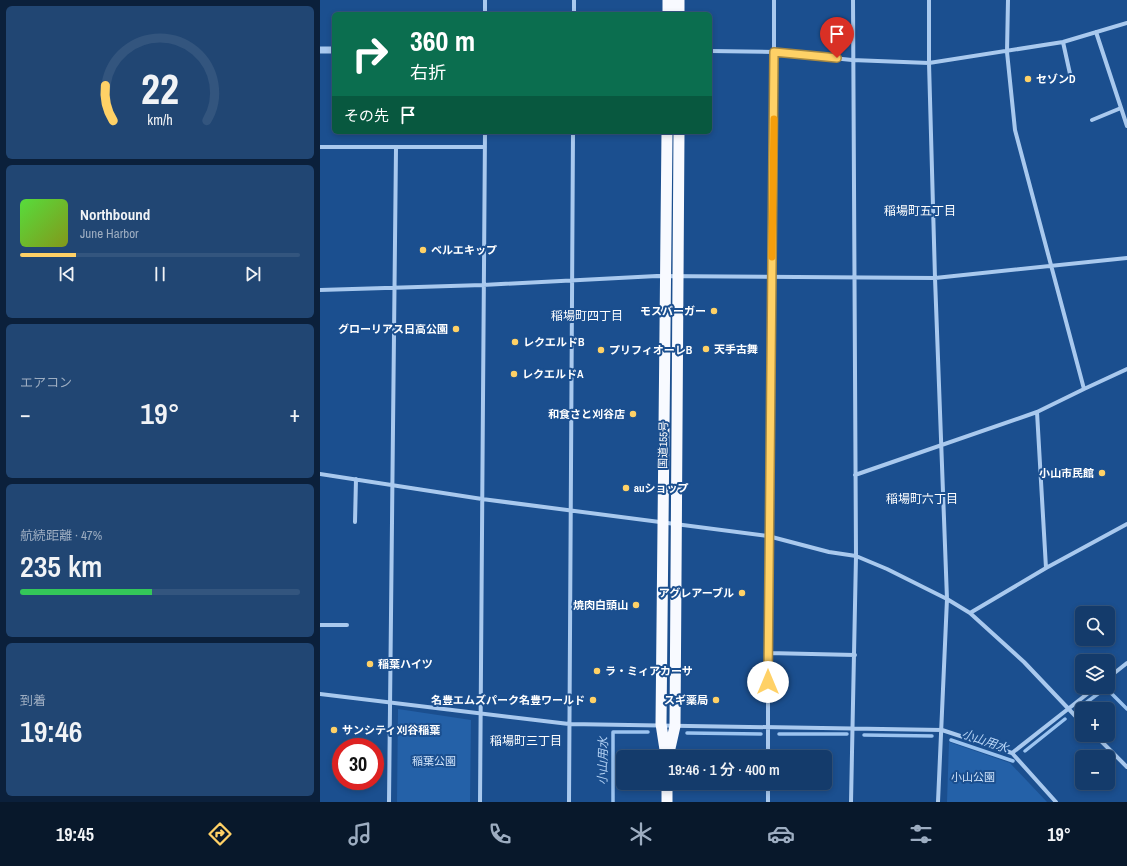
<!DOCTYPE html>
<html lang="ja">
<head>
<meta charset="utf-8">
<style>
	:root { --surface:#143b6b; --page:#214673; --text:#f1f3f6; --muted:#9dadc1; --line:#33557e; --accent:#ffd166 }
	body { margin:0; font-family:"Archivo Narrow","Noto Sans JP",sans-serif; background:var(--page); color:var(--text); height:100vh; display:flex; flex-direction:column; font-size:15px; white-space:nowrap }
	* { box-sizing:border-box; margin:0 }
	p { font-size:13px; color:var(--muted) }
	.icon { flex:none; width:22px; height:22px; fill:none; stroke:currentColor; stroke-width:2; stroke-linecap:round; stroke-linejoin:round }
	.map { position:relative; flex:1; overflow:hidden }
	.side { display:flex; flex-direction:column; gap:6px; padding:6px; background:#0b203b; width:320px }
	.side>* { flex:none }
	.guide { position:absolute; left:12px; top:12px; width:380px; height:122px; border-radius:6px; box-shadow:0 2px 6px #0003,0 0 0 1px var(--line); background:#0b6e4f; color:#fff; overflow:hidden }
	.fabs { position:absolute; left:755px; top:606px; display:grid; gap:8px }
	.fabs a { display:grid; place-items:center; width:40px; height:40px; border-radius:6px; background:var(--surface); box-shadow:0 2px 6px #0003,0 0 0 1px var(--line); font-size:20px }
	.speed { position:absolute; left:12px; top:738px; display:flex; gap:8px; font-size:20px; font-weight:700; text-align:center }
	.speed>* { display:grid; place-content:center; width:52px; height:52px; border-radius:50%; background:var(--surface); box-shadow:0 2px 6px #0003,0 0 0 1px var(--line); line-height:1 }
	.speed .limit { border:6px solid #d22; background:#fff; color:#111 }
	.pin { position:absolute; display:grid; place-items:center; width:34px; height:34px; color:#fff; margin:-41px -17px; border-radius:50% 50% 50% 0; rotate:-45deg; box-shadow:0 0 4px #0007 }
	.pin .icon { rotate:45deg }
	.me { position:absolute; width:44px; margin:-22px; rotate:0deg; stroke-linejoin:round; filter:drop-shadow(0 0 3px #0008) }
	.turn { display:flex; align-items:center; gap:14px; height:84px; padding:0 12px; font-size:18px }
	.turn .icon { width:52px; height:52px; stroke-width:2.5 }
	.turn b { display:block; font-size:28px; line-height:34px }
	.then { display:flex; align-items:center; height:38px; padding:0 12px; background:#0003; gap:8px; font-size:15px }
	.big { font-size:30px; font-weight:600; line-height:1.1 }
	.side .widget { flex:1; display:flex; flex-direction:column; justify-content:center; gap:6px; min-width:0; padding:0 14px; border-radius:6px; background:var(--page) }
	.side .dial { align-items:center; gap:0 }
	.dial svg { height:104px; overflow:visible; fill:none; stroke:var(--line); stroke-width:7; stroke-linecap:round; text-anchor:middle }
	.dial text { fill:var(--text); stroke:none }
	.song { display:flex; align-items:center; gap:12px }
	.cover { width:48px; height:48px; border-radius:6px; background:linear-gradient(135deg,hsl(110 70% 55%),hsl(70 70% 35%)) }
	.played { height:4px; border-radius:2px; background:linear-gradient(90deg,var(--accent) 20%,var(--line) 20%) }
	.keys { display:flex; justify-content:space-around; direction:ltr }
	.heat { display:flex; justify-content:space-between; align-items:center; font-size:22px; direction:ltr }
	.charge { height:6px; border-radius:3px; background:linear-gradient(90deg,#34c759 47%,var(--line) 0) }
	.trip { position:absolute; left:296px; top:750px; width:216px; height:40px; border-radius:6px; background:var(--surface); box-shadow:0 2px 6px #0003,0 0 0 1px var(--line); font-weight:600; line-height:40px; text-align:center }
	.menu { display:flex; height:64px; justify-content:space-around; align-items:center; background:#08182b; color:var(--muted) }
	.menu .icon { width:28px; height:28px }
	.menu .current { color:var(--accent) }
	.menu b { font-size:18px; color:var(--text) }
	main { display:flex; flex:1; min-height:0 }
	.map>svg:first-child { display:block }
	.green { fill:#2461a8 }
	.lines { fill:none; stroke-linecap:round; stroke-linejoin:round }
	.stream { stroke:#9cc4f0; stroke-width:3.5 }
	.minor { stroke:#a9c9ee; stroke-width:4 }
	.tertiary { stroke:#a9c9ee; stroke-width:7 }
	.trunk { stroke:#f8faff; stroke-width:11 }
	.route-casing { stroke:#a68842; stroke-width:10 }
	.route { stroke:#ffd166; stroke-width:7 }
	.slow { stroke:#f59e0b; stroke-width:7 }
	.poi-dot { fill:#ffd166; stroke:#1b4f8f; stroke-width:1.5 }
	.labels { text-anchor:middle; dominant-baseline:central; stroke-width:4; stroke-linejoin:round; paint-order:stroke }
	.poi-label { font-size:11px; font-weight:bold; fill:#fff; stroke:#1b4f8f; text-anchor:start }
	.street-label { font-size:11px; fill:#fff; stroke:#1b4f8f }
	.park-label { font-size:11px; fill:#cfe3fa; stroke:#1b4f8f }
	.neighbourhood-label { font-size:12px; fill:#fff; stroke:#1b4f8f }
	.water-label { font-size:12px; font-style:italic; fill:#b5d3f5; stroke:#1b4f8f }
</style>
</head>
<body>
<main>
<section class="side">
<div class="widget dial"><svg viewBox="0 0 100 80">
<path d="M14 69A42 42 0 1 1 86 69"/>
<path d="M14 69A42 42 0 0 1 8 42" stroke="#ffd166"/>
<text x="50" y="56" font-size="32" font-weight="700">22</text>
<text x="50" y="72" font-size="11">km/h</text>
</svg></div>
<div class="widget">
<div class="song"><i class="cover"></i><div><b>Northbound</b><p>June Harbor</p></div></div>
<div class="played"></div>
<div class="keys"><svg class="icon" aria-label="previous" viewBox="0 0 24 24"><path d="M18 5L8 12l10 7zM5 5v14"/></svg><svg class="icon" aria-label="pause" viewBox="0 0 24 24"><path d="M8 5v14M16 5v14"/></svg><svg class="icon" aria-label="next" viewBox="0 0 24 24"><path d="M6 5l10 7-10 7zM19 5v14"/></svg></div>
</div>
<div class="widget"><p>エアコン</p>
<div class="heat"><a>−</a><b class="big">19°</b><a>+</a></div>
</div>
<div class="widget"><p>航続距離 · 47%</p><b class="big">235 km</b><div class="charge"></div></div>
<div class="widget"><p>到着</p><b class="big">19:46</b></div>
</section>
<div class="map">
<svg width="807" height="802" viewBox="0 0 807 802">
	<rect width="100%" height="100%" fill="#1b4f8f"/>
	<path class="green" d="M 78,709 L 151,720 L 150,802 L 77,802 Z
		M 629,742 L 690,763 L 727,802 L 627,802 Z"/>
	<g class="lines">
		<path class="stream" d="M 760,707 L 786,688 L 807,709
			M 367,733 L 441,734
			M 459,734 L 527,734
			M 544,735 L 612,736
			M 631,740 L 693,761
			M 705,751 L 745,719
			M 293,802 L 293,732 L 328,732"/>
		<path class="minor" d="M 165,0 L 165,14
			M 609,0 L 609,63 L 615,278 L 627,599 L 618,802
			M 254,14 L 254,0
			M 776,32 L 807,126
			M 743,42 L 752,83
			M 390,51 L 454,52 L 532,60 L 609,63 L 743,42 L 807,23
			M 772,120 L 801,108
			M 0,147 L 165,147
			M 0,290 L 163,285 L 337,276 L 615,278 L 807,258
			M 764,389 L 807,369
			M 717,412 L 726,568
			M 0,474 L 162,499 L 448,536 L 509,552 L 536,556 L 567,569 L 627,599 L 650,613 L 704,662 L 762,723
			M 535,475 L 717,412 L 764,389 L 695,130 L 687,52 L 688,0
			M 35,522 L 36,479
			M 650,613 L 726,568 L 807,524
			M 0,625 L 27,625
			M 448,653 L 535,655
			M 788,678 L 807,663
			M 0,694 L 249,724 L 622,730 L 692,753 L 736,802
			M 775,735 L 807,767
			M 692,753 L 776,687
			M 448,757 L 448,536 L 454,179 L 454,0
			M 69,802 L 76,148
			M 160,802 L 165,132
			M 249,802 L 253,132
			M 448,802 L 448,783
			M 531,802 L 536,556 L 533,0"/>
		<path class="tertiary" d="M 0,50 L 14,50"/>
		<path class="trunk" d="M 348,14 L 348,0
			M 359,14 L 359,0
			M 346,756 L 341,724 L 347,132
			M 348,757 L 355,726 L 359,132
			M 347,802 L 347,783"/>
	</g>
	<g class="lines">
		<defs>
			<path id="route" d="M 448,682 L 454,52 L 517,58"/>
		</defs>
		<use href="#route" class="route-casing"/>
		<use href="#route" class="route"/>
		<path class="slow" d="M 452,257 L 454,119"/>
	</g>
	<g class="poi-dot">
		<circle cx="708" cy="79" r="4"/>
		<circle cx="103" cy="250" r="4"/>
		<circle cx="394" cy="311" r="4"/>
		<circle cx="136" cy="329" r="4"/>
		<circle cx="195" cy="342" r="4"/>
		<circle cx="386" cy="349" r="4"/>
		<circle cx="281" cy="350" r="4"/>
		<circle cx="194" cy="374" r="4"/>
		<circle cx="313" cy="414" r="4"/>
		<circle cx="782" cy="473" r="4"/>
		<circle cx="306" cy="488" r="4"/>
		<circle cx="422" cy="593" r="4"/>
		<circle cx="316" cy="605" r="4"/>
		<circle cx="50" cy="664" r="4"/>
		<circle cx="277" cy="671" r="4"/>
		<circle cx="273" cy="700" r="4"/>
		<circle cx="396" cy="700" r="4"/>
		<circle cx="14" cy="730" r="4"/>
	</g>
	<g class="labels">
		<g class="poi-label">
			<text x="716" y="79">セゾンD</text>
			<text x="111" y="250">ベルエキップ</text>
			<text x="386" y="311" text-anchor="end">モスバーガー</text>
			<text x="128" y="329" text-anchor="end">グローリアス日高公園</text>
			<text x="203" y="342">レクエルドB</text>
			<text x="394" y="349">天手古舞</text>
			<text x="289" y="350">プリフィオーレB</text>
			<text x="202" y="374">レクエルドA</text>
			<text x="305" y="414" text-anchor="end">和食さと刈谷店</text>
			<text x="774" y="473" text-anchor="end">小山市民館</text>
			<text x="314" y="488">auショップ</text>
			<text x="414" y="593" text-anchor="end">アグレアーブル</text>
			<text x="308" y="605" text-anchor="end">焼肉白頭山</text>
			<text x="58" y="664">稲葉ハイツ</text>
			<text x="285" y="671">ラ・ミィアカーサ</text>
			<text x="265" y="700" text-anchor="end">名豊エムズパーク名豊ワールド</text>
			<text x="388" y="700" text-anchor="end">スギ薬局</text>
			<text x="22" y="730">サンシティ刈谷稲葉</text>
		</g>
		<g class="street-label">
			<text transform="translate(343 445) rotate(-89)">国道155号</text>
		</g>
		<g class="park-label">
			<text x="114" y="761">稲葉公園</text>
			<text x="653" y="777">小山公園</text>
		</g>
		<g class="neighbourhood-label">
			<text x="600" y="211">稲場町五丁目</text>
			<text x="267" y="316">稲場町四丁目</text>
			<text x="602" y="499">稲場町六丁目</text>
			<text x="206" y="741">稲場町三丁目</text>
		</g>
		<g class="water-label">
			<text transform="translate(665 741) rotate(19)">小山用水</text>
			<text transform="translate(283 761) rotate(-89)">小山用水</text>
		</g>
	</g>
</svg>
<div class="fabs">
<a><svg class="icon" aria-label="search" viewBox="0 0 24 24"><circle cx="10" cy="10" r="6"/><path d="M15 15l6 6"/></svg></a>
<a><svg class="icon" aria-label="layers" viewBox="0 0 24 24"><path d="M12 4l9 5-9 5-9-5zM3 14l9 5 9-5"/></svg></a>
<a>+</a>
<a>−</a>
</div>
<div class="speed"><div class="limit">30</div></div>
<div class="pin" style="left:517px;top:58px;background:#d93025"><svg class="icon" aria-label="arrive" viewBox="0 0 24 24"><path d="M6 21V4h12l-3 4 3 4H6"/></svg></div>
<svg class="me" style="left:448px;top:682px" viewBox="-20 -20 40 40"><circle r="19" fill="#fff"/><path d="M0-13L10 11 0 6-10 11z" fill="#ffd166"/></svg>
<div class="trip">19:46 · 1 分 · 400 m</div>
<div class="guide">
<div class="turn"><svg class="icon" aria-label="right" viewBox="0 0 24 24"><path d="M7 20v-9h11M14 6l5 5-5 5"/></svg><div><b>360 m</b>右折</div></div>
<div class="then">その先<svg class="icon" aria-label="arrive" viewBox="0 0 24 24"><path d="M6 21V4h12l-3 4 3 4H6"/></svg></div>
</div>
</div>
</main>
<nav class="menu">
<b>19:45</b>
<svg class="icon current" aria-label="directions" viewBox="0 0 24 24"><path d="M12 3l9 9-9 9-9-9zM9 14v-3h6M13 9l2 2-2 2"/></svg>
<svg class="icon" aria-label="music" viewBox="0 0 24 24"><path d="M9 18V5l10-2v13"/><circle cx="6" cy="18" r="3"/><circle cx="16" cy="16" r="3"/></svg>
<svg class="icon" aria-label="phone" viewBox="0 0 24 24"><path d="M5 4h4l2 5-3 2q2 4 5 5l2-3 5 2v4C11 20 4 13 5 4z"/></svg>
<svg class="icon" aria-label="climate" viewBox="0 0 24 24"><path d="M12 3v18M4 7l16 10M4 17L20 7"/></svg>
<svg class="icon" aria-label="car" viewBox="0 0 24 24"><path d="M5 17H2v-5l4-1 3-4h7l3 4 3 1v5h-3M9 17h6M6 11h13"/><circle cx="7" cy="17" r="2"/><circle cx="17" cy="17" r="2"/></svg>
<svg class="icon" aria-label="filters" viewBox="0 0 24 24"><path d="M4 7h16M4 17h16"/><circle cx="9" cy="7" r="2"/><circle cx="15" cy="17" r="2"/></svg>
<b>19°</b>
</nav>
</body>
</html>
